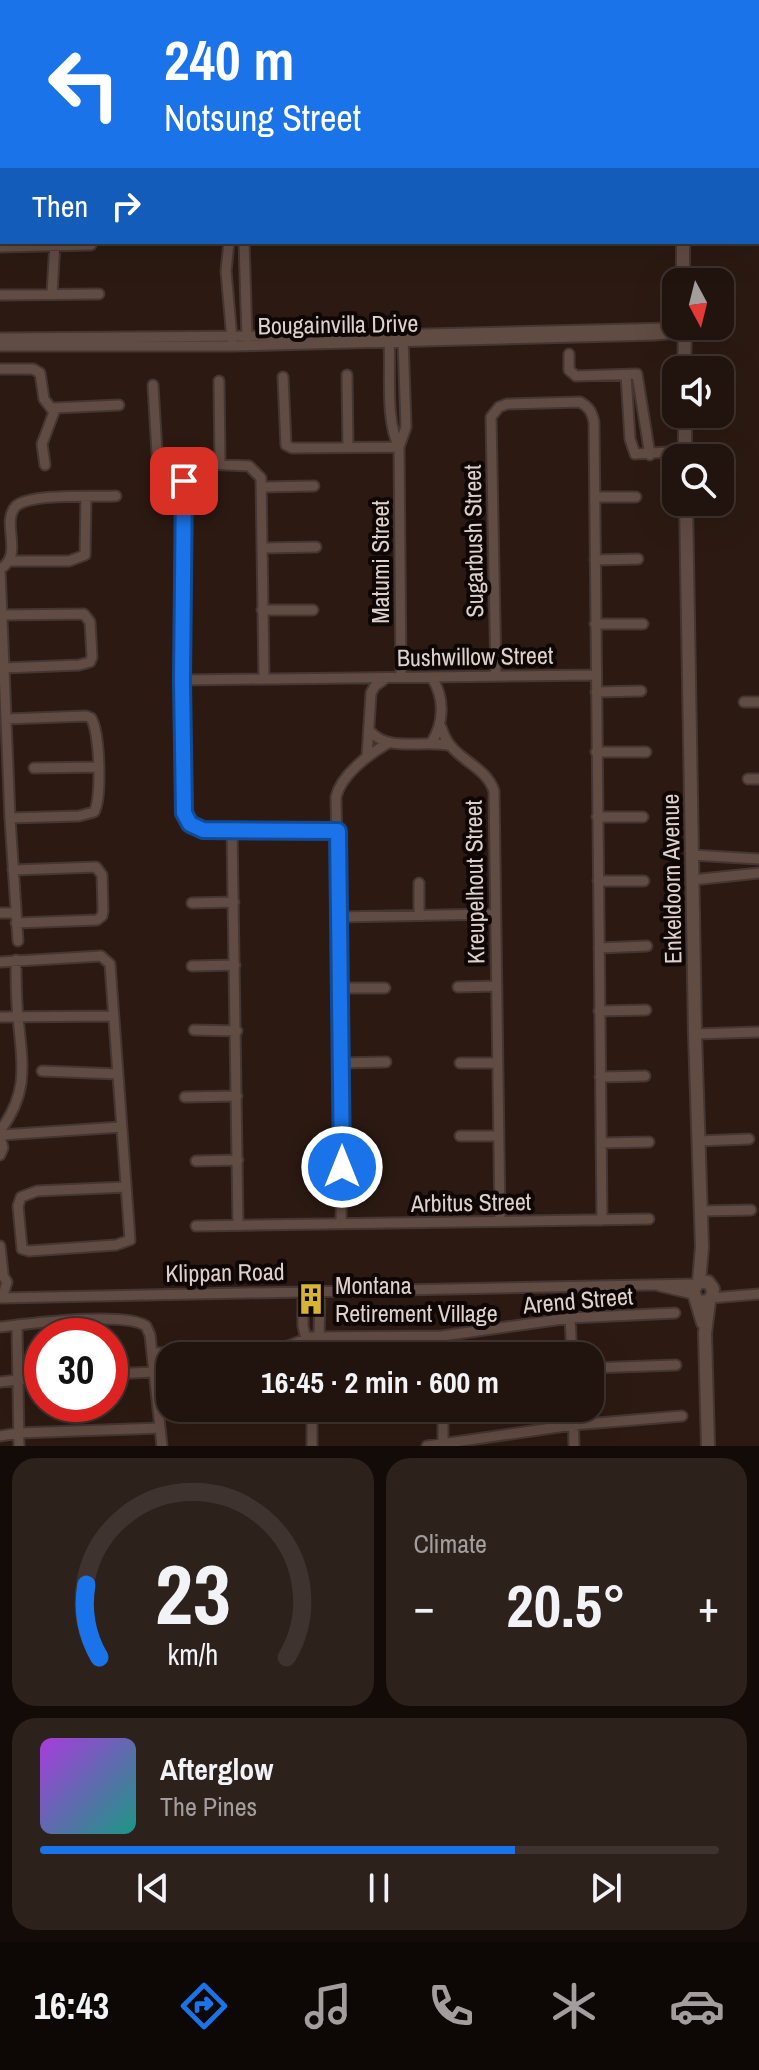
<!DOCTYPE html>
<html lang="en">
<head>
<meta charset="utf-8">
<style>
	:root { --surface:#21140e; --page:#2d211c; --text:#f1f3f6; --muted:#a29e9e; --line:#3e332e; --accent:#1a73e8 }
	body { margin:0; font-family:"Archivo Narrow",sans-serif; background:var(--page); color:var(--text); height:100vh; display:flex; flex-direction:column; font-size:30px; white-space:nowrap }
	* { box-sizing:border-box; margin:0 }
	p { font-size:26px; color:var(--muted) }
	.icon { flex:none; width:44px; height:44px; fill:none; stroke:currentColor; stroke-width:2; stroke-linecap:round; stroke-linejoin:round }
	.map { position:relative; height:1446px; overflow:hidden }
	.details { display:flex; flex-direction:column; gap:12px; padding:12px; background:#120b08; flex:1 }
	.details>* { flex:none }
	.banner { position:absolute; left:0px; top:0px; width:760px; height:244px; box-shadow:0 8px 32px #0002,0 0 0 2px var(--line); background:#1a73e8; color:#fff; overflow:hidden }
	.needle { width:52px; rotate:173deg }
	.fabs { position:absolute; left:662px; top:268px; display:grid; gap:16px }
	.fabs a { display:grid; place-items:center; width:72px; height:72px; border-radius:16px; background:var(--surface); box-shadow:0 8px 32px #0002,0 0 0 2px var(--line); font-size:40px }
	.speed { position:absolute; left:24px; top:1318px; display:flex; gap:16px; font-size:40px; font-weight:700; text-align:center }
	.speed>* { display:grid; place-content:center; width:104px; height:104px; border-radius:50%; background:var(--surface); box-shadow:0 8px 32px #0002,0 0 0 2px var(--line); line-height:1 }
	.speed .limit { border:12px solid #d22; background:#fff; color:#111 }
	.pin { position:absolute; display:grid; place-items:center; width:68px; height:68px; color:#fff; margin:-34px; border-radius:16px; box-shadow:0 4px 12px #0006 }
	.me { position:absolute; width:88px; margin:-44px; rotate:0deg; stroke-linejoin:round; filter:drop-shadow(0 0 6px #0008) }
	.turn { display:flex; align-items:center; gap:28px; height:168px; padding:0 32px; font-size:36px }
	.turn .icon { width:104px; height:104px; stroke-width:2.5 }
	.turn b { display:block; font-size:56px; line-height:68px }
	.then { display:flex; align-items:center; height:76px; padding:0 32px; background:#0003; gap:16px; font-size:30px }
	.big { font-size:60px; font-weight:700; line-height:1.1 }
	.details .widget { flex:1; display:flex; flex-direction:column; justify-content:center; gap:12px; min-width:0; padding:0 28px; border-radius:24px; background:var(--page) }
	.details .dial { align-items:center; gap:0 }
	.dial svg { height:208px; overflow:visible; fill:none; stroke:var(--line); stroke-width:7; stroke-linecap:round; text-anchor:middle }
	.dial text { fill:var(--text); stroke:none }
	.song { display:flex; align-items:center; gap:24px }
	.cover { width:96px; height:96px; border-radius:12px; background:linear-gradient(135deg,hsl(280 70% 55%),hsl(170 70% 35%)) }
	.played { height:8px; border-radius:4px; background:linear-gradient(90deg,var(--accent) 70%,var(--line) 70%) }
	.keys { display:flex; justify-content:space-around; direction:ltr }
	.heat { display:flex; justify-content:space-between; align-items:center; font-size:44px; direction:ltr }
	.details .tiles { flex:1; display:grid; gap:12px; grid-template-columns:1fr 1fr }
	.widget:last-child { grid-column:span 2 }
	.trip { position:absolute; left:156px; top:1342px; width:448px; height:80px; border-radius:24px; background:var(--surface); box-shadow:0 8px 32px #0002,0 0 0 2px var(--line); font-weight:700; line-height:80px; text-align:center }
	.tab-bar { display:flex; height:128px; justify-content:space-around; align-items:center; background:#0d0806; color:var(--muted) }
	.tab-bar .icon { width:56px; height:56px }
	.tab-bar .selected { color:var(--accent) }
	.tab-bar b { font-size:36px; color:var(--text) }
	.map>svg:first-child { display:block }
	.lines { fill:none; stroke-linecap:round; stroke-linejoin:round }
	.street-casing { stroke:#443632; stroke-width:13 }
	.secondary-casing { stroke:#443632; stroke-width:16 }
	.street { stroke:#614c43; stroke-width:9 }
	.secondary { stroke:#614c43; stroke-width:12 }
	.route-casing { stroke:#114b97; stroke-width:20 }
	.route { stroke:#1a73e8; stroke-width:14 }
	.labels { text-anchor:middle; dominant-baseline:central; stroke-width:8; stroke-linejoin:round; paint-order:stroke }
	.street-label { font-size:24px; fill:#ded1cc; stroke:#0e0705 }
	.poi-label { font-size:24px; fill:#ded1cc; stroke:#0e0705; text-anchor:start }
</style>
</head>
<body>
<div class="map">
<svg width="759" height="1446" viewBox="0 0 759 1446">
	<rect width="100%" height="100%" fill="#2c1a12"/>
	<g class="lines">
		<defs>
			<path id="street" d="M 38,0 L 38,2
				M 349,0 L 349,2
				M 647,0 L 648,2
				M 268,2 L 271,0
				M 315,2 L 317,0
				M 758,7 L 759,7
				M 0,33 L 2,33
				M 758,44 L 759,44
				M 0,68 L 2,68
				M 758,102 L 759,102
				M 0,105 L 2,105
				M 0,148 L 2,148
				M 0,199 L 2,199
				M 229,242 L 226,271 L 232,339
				M 244,242 L 247,338
				M 0,247 L 91,245
				M 52,294 L 55,242
				M 0,295 L 99,294
				M 0,338 L 388,335 L 672,328
				M 389,340 C 391,372 385,420 399,447
				M 0,346 L 232,346 L 655,335 L 676,333
				M 569,354 L 569,370 L 576,376 L 637,374 L 650,455
				M 0,369 L 33,369 L 40,373 L 44,399 L 54,412 L 42,444 L 45,465
				M 347,375 L 348,447
				M 626,375 L 630,439 L 635,454 L 685,451
				M 283,377 L 286,445 L 292,448 L 399,447
				M 219,381 L 220,464
				M 153,385 L 157,453 L 160,459 L 192,469 L 208,464 L 249,466 L 261,478 L 264,678
				M 54,408 L 119,405
				M 192,469 L 183,489 L 183,801 C 185,816 188,826 203,830 L 338,831
				M 263,487 L 314,486
				M 595,497 L 636,497
				M 262,548 L 316,547
				M 595,560 L 638,559
				M 9,561 L 69,561 L 85,555 L 86,497
				M 0,569 L 10,818 L 18,941
				M 0,569 C 25,555 0,523 16,506 C 31,493 94,497 116,496
				M 262,610 L 313,610
				M 2,615 L 84,614 L 90,622 L 92,657 L 90,662 L 79,665 L 4,668
				M 595,624 L 643,624
				M 496,676 L 491,417 L 499,407 L 507,404 L 580,402 C 589,407 592,412 594,422 L 602,1220
				M 401,677 L 399,447 L 406,427 L 403,338
				M 182,680 L 595,675
				M 596,692 L 641,691
				M 744,702 L 759,702
				M 6,719 L 86,716 L 91,718 C 100,732 102,799 94,812 L 79,816 L 10,818
				M 441,727 C 443,733 446,740 450,745 C 463,762 487,769 494,791 L 500,1221
				M 370,731 C 388,753 425,739 451,746
				M 431,743 C 444,724 445,698 432,678
				M 596,752 L 646,752
				M 367,757 L 371,693 L 375,686 L 385,679
				M 34,768 L 98,767
				M 748,779 L 759,779
				M 597,817 L 643,817
				M 232,830 L 238,1225
				M 693,855 L 759,859
				M 13,870 L 96,867 L 102,875 L 103,911 L 102,916 L 97,920 L 16,923
				M 692,880 L 759,873
				M 598,881 L 644,881
				M 192,903 L 234,902
				M 0,913 L 16,913
				M 419,915 L 419,883
				M 339,917 L 495,914
				M 599,948 L 647,946
				M 0,962 L 101,956 L 110,964 L 130,1240 L 116,1245 L 29,1251 L 22,1249 L 18,1206 L 21,1197 L 37,1191 L 126,1187
				M 192,966 L 235,965
				M 458,987 L 496,986
				M 340,988 L 385,988
				M 599,1011 L 646,1010
				M 0,1017 L 113,1016
				M 194,1030 L 237,1031
				M 695,1034 L 759,1032
				M 341,1063 L 386,1062
				M 460,1063 L 497,1063
				M 42,1071 L 118,1074
				M 600,1077 L 645,1076
				M 185,1097 L 237,1096
				M 0,1131 C 30,1091 22,1062 18,1017 C 16,998 16,979 16,960
				M 0,1135 L 3,1148 L 0,1155
				M 1,1135 L 121,1127
				M 460,1136 L 498,1136
				M 698,1141 L 749,1139
				M 601,1143 L 649,1142
				M 196,1161 L 238,1160
				M 700,1211 L 751,1210
				M 341,1223 L 342,1139 L 336,797 C 341,775 369,754 388,743
				M 196,1226 L 649,1219
				M 0,1246 L 3,1273
				M 0,1271 L 7,1282 L 4,1292 L 0,1296
				M 659,1286 L 693,1294
				M 303,1290 L 303,1326 L 310,1356
				M 0,1298 L 696,1284
				M 711,1298 L 759,1294
				M 570,1318 L 572,1356
				M 17,1325 L 19,1446
				M 0,1327 C 28,1324 125,1311 146,1326 L 150,1335 L 162,1446
				M 442,1336 L 442,1356
				M 319,1337 L 320,1290
				M 152,1353 L 256,1352 L 280,1349 L 311,1337 L 442,1336 L 570,1318 L 675,1313
				M 590,1368 L 676,1365
				M 110,1374 L 154,1372
				M 0,1382 L 42,1377
				M 443,1408 L 443,1446
				M 573,1408 L 574,1446
				M 0,1436 L 18,1433 L 160,1428
				M 312,1446 L 312,1408
				M 427,1446 L 573,1425 L 682,1416"/>
			<path id="secondary" d="M 680,0 L 680,2
				M 683,282 L 683,242
				M 684,370 L 685,332
				M 685,414 L 685,458
				M 686,502 L 695,1034 L 702,1247 L 699,1282
				M 698,1301 L 706,1302 L 712,1297 L 713,1289 L 708,1282 L 699,1282 L 693,1290 L 703,1323
				M 708,1446 L 705,1333 L 709,1301"/>
		</defs>
		<use href="#street" class="street-casing"/>
		<use href="#secondary" class="secondary-casing"/>
		<use href="#street" class="street"/>
		<use href="#secondary" class="secondary"/>
	</g>
	<g class="lines">
		<defs>
			<path id="route" d="M 184,481 L 182,680 L 184,813 L 190,824 L 203,830 L 338,831 L 342,1167"/>
		</defs>
		<use href="#route" class="route-casing"/>
		<use href="#route" class="route"/>
	</g>
	<defs>
		<symbol id="building-bare" viewBox="-9 -9 18 18"><path d="M-4-6H4V6H1V3H-1V6H-4ZM-2.5-4.3h1.7v1.8h-1.7ZM.8-4.3h1.7v1.8H.8ZM-2.5-1h1.7V.8h-1.7ZM.8-1h1.7V.8H.8Z" fill="#d8b434" stroke="#0e0705" stroke-width="2.5" paint-order="stroke"/></symbol>
	</defs>
	<g fill-rule="evenodd">
		<use href="#building-bare" x="289" y="1277" width="44" height="44"/>
	</g>
	<g class="labels">
		<g class="street-label">
			<text transform="translate(338 324) rotate(-1)">Bougainvilla Drive</text>
			<text transform="translate(473 541) rotate(-91)">Sugarbush Street</text>
			<text transform="translate(380 562) rotate(-90)">Matumi Street</text>
			<text transform="translate(475 656) rotate(-1)">Bushwillow Street</text>
			<text transform="translate(671 879) rotate(-91)">Enkeldoorn Avenue</text>
			<text transform="translate(474 882) rotate(-91)">Kreupelhout Street</text>
			<text transform="translate(471 1202) rotate(-1)">Arbitus Street</text>
			<text transform="translate(225 1272) rotate(-1)">Klippan Road</text>
			<text transform="translate(578 1300) rotate(-5)">Arend Street</text>
		</g>
		<g class="poi-label">
			<text x="335" y="1285">Montana<tspan x="335" dy="28">Retirement Village</tspan></text>
		</g>
	</g>
</svg>
<div class="fabs">
<a><svg class="needle" viewBox="-14 -14 28 28"><path d="M0-13l5 13h-10z" fill="#e53935"/><path d="M0 13l5-13h-10z" fill="#a29e9e"/></svg></a>
<a><svg class="icon" aria-label="sound" viewBox="0 0 24 24"><path d="M4 9h4l5-4v14l-5-4H4zM17 9q2 3 0 6"/></svg></a>
<a><svg class="icon" aria-label="search" viewBox="0 0 24 24"><circle cx="10" cy="10" r="6"/><path d="M15 15l6 6"/></svg></a>
</div>
<div class="speed"><div class="limit">30</div></div>
<div class="pin" style="left:184px;top:481px;background:#d93025"><svg class="icon" aria-label="arrive" viewBox="0 0 24 24"><path d="M6 21V4h12l-3 4 3 4H6"/></svg></div>
<svg class="me" style="left:342px;top:1167px" viewBox="-20 -20 40 40"><circle r="17" fill="#1a73e8" stroke="#fff" stroke-width="3"/><path d="M0-11L8 9 0 5-8 9z" fill="#fff"/></svg>
<div class="trip">16:45 · 2 min · 600 m</div>
<div class="banner">
<div class="turn"><svg class="icon" aria-label="left" viewBox="0 0 24 24"><path d="M17 20v-9H6M10 6l-5 5 5 5"/></svg><div><b>240 m</b>Notsung Street</div></div>
<div class="then">Then<svg class="icon" aria-label="right" viewBox="0 0 24 24"><path d="M7 20v-9h11M14 6l5 5-5 5"/></svg></div>
</div>
</div>
<section class="details">
<div class="tiles">
<div class="widget dial"><svg viewBox="0 0 100 80">
<path d="M14 69A42 42 0 1 1 86 69"/>
<path d="M14 69A42 42 0 0 1 9 41" stroke="#1a73e8"/>
<text x="50" y="56" font-size="32" font-weight="700">23</text>
<text x="50" y="72" font-size="11">km/h</text>
</svg></div>
<div class="widget"><p>Climate</p>
<div class="heat"><a>−</a><b class="big">20.5°</b><a>+</a></div>
</div>
<div class="widget">
<div class="song"><i class="cover"></i><div><b>Afterglow</b><p>The Pines</p></div></div>
<div class="played"></div>
<div class="keys"><svg class="icon" aria-label="previous" viewBox="0 0 24 24"><path d="M18 5L8 12l10 7zM5 5v14"/></svg><svg class="icon" aria-label="pause" viewBox="0 0 24 24"><path d="M8 5v14M16 5v14"/></svg><svg class="icon" aria-label="next" viewBox="0 0 24 24"><path d="M6 5l10 7-10 7zM19 5v14"/></svg></div>
</div>
</div>
</section>
<nav class="tab-bar">
<b>16:43</b>
<svg class="icon selected" aria-label="directions" viewBox="0 0 24 24"><path d="M12 3l9 9-9 9-9-9zM9 14v-3h6M13 9l2 2-2 2"/></svg>
<svg class="icon" aria-label="music" viewBox="0 0 24 24"><path d="M9 18V5l10-2v13"/><circle cx="6" cy="18" r="3"/><circle cx="16" cy="16" r="3"/></svg>
<svg class="icon" aria-label="phone" viewBox="0 0 24 24"><path d="M5 4h4l2 5-3 2q2 4 5 5l2-3 5 2v4C11 20 4 13 5 4z"/></svg>
<svg class="icon" aria-label="climate" viewBox="0 0 24 24"><path d="M12 3v18M4 7l16 10M4 17L20 7"/></svg>
<svg class="icon" aria-label="car" viewBox="0 0 24 24"><path d="M5 17H2v-5l4-1 3-4h7l3 4 3 1v5h-3M9 17h6M6 11h13"/><circle cx="7" cy="17" r="2"/><circle cx="17" cy="17" r="2"/></svg>
</nav>
</body>
</html>
